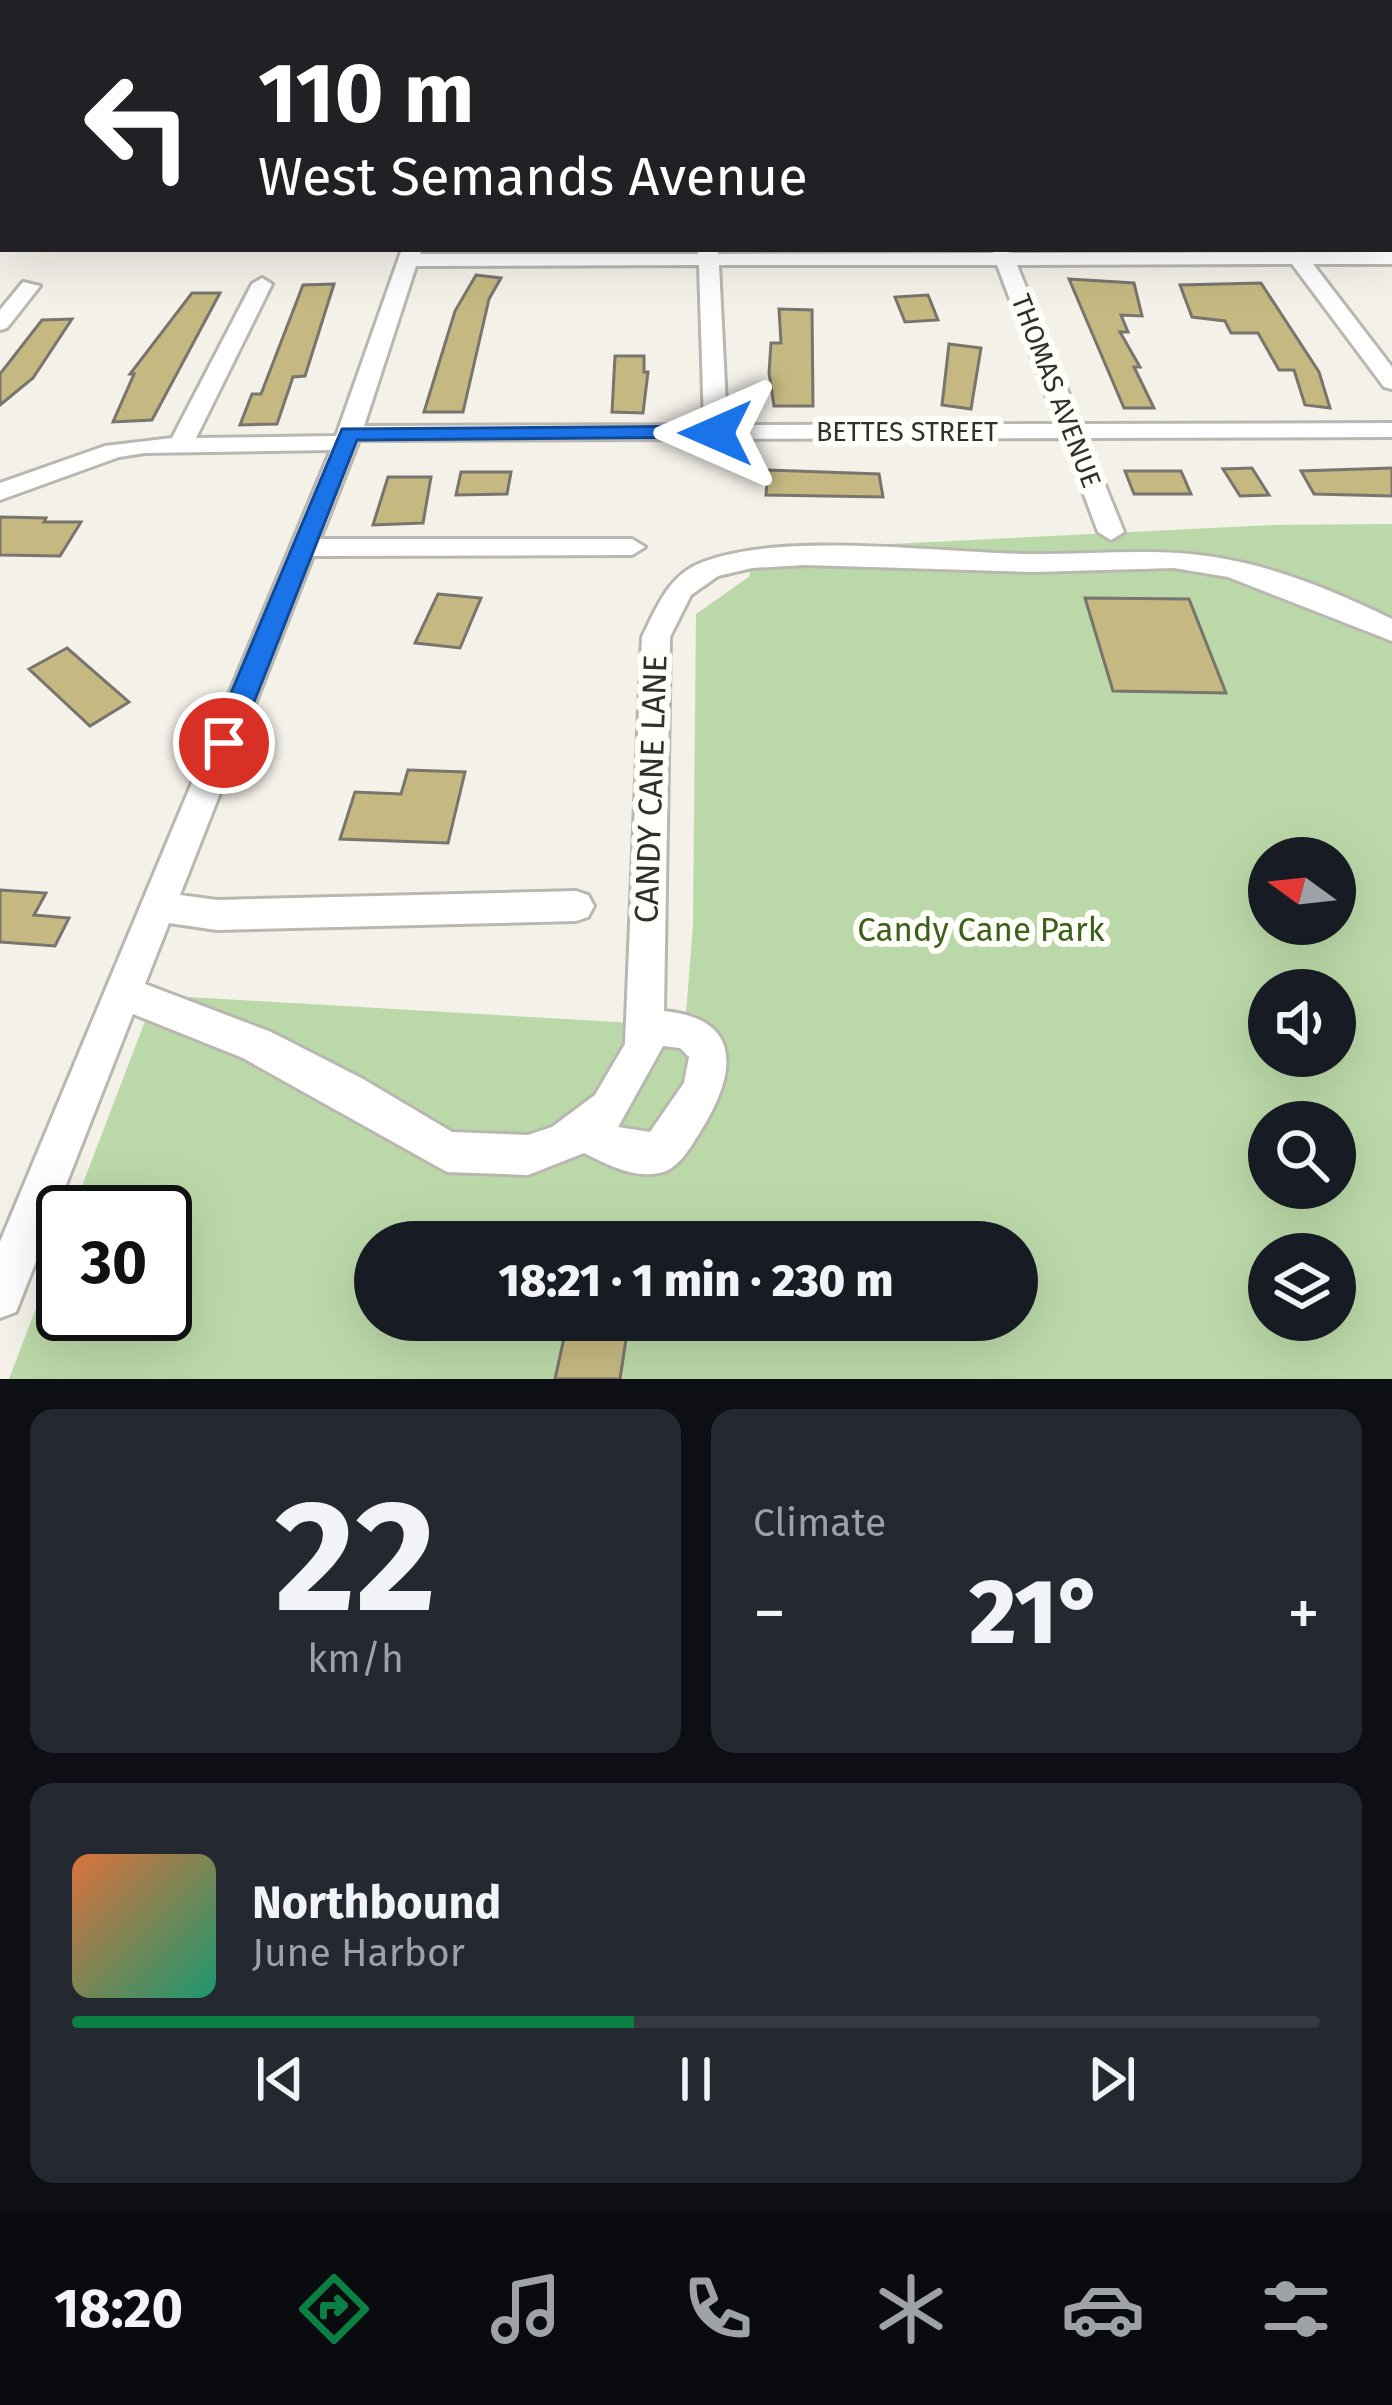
<!DOCTYPE html>
<html lang="en">
<head>
<meta charset="utf-8">
<style>
	:root { --surface:#171b24; --page:#242831; --text:#f1f3f6; --muted:#9ea1a6; --line:#363941; --accent:#0b8043 }
	body { margin:0; font-family:"Fira Sans",sans-serif; background:var(--page); color:var(--text); height:100vh; display:flex; flex-direction:column; font-size:45px; white-space:nowrap }
	* { box-sizing:border-box; margin:0 }
	p { font-size:39px; color:var(--muted) }
	.icon { flex:none; width:66px; height:66px; fill:none; stroke:currentColor; stroke-width:2; stroke-linecap:round; stroke-linejoin:round }
	.map { position:relative; height:1379px; overflow:hidden }
	.panel { display:flex; flex-direction:column; gap:30px; padding:30px; background:#0d0f14; flex:1 }
	.panel>* { flex:none }
	.hud { position:absolute; left:0px; top:0px; width:1392px; height:252px; box-shadow:0 12px 48px #0002; background:#202124; color:#fff; overflow:hidden }
	.needle { width:78px; rotate:285deg }
	.controls { position:absolute; left:1248px; top:837px; display:grid; gap:24px }
	.controls a { display:grid; place-items:center; width:108px; height:108px; border-radius:50%; background:var(--surface); box-shadow:0 12px 48px #0002; font-size:60px }
	.speed { position:absolute; left:36px; top:1185px; display:flex; gap:24px; font-size:60px; font-weight:700; text-align:center }
	.speed>* { display:grid; place-content:center; width:156px; height:156px; border-radius:50%; background:var(--surface); box-shadow:0 12px 48px #0002; line-height:1 }
	.speed .limit { border:6px solid #111; border-radius:18px; background:#fff; color:#111 }
	.pin { position:absolute; display:grid; place-items:center; width:102px; height:102px; color:#fff; margin:-51px; border:6px solid #fff; border-radius:50%; box-shadow:0 3px 12px #0007 }
	.me { position:absolute; width:132px; margin:-66px; rotate:270deg; stroke-linejoin:round; filter:drop-shadow(0 0 9px #0008) }
	.turn { display:flex; align-items:center; gap:42px; height:252px; padding:0 60px; font-size:54px }
	.turn .icon { width:156px; height:156px; stroke-width:2.5 }
	.turn b { display:block; font-size:84px; line-height:102px }
	.big { font-size:90px; font-weight:800; line-height:1.1 }
	.panel .tile { flex:1; display:flex; flex-direction:column; justify-content:center; gap:18px; min-width:0; padding:0 42px; border-radius:24px; background:var(--page) }
	.panel .dial { align-items:center; gap:0 }
	.dial b { font-size:156px; line-height:1 }
	.song { display:flex; align-items:center; gap:36px }
	.cover { width:144px; height:144px; border-radius:18px; background:linear-gradient(135deg,hsl(20 70% 55%),hsl(160 70% 35%)) }
	.played { height:12px; border-radius:6px; background:linear-gradient(90deg,var(--accent) 45%,var(--line) 45%) }
	.keys { display:flex; justify-content:space-around; direction:ltr }
	.heat { display:flex; justify-content:space-between; align-items:center; font-size:66px; direction:ltr }
	.panel .tiles { flex:1; display:grid; gap:30px; grid-template-columns:1fr 1fr }
	.tile:last-child { grid-column:span 2 }
	.trip { position:absolute; left:354px; top:1221px; width:684px; height:120px; border-radius:60px; background:var(--surface); box-shadow:0 12px 48px #0002; font-weight:800; line-height:120px; text-align:center }
	.tabs { display:flex; height:192px; justify-content:space-around; align-items:center; background:#090b0e; color:var(--muted) }
	.tabs .icon { width:84px; height:84px }
	.tabs .on { color:var(--accent) }
	.tabs b { font-size:54px; color:var(--text) }
	.map>svg:first-child { display:block }
	.green { fill:#bbd9a8; fill-rule:evenodd }
	.building { fill:#c5b981; stroke:#77756e; stroke-width:3 }
	.lines { fill:none; stroke-linecap:round; stroke-linejoin:round }
	.street-casing { stroke:#b9b7af; stroke-width:6 }
	.primary-casing { stroke:#d2d1d1; stroke-width:6 }
	.street { fill:#fff; fill-rule:evenodd }
	.primary { fill:#7dddd2; fill-rule:evenodd }
	.route { fill:#1a73e8; stroke:#114b97; stroke-width:3 }
	.labels { text-anchor:middle; dominant-baseline:central; stroke-width:12; stroke-linejoin:round; paint-order:stroke }
	.far-street-label { font-size:27px; fill:#31302d; stroke:#fffef9 }
	.street-label { font-size:33px; fill:#31302d; stroke:#fffef9 }
	.park-label { font-size:33px; fill:#3c601c; stroke:#fffef9 }
</style>
</head>
<body>
<div class="map">
<svg width="1392" height="1379" viewBox="0 0 1392 1379">
	<rect width="100%" height="100%" fill="#f3f1e8"/>
	<path class="green" d="M 1392,524 L 1392,1379 L 9,1379 L 63,1237 L 63,1314 L 165,1314 L 165,1212 L 72,1212 L 155,995 L 685,1026 L 693,925 L 696,614 L 750,576 L 748,551 L 1273,525 ZM 1269,858 L 1335,858 L 1335,924 L 1269,924 ZM 1269,990 L 1335,990 L 1335,1056 L 1269,1056 ZM 1269,1122 L 1335,1122 L 1335,1188 L 1269,1188 ZM 375,1242 L 1017,1242 L 1017,1320 L 375,1320 ZM 1269,1254 L 1335,1254 L 1335,1320 L 1269,1320 Z"/>
	<path class="building" d="M 476,275 L 501,278 L 489,299 L 463,412 L 424,412 L 455,311 Z
		M 1069,279 L 1134,283 L 1142,316 L 1121,315 L 1128,332 L 1120,332 L 1140,367 L 1134,367 L 1154,408 L 1124,408 Z
		M 1261,283 L 1319,372 L 1330,408 L 1305,405 L 1294,370 L 1279,370 L 1258,333 L 1231,333 L 1225,321 L 1192,317 L 1180,285 Z
		M 334,284 L 305,376 L 293,377 L 277,424 L 240,425 L 252,394 L 261,394 L 303,285 Z
		M 192,293 L 220,293 L 152,420 L 113,422 L 134,374 L 130,374 Z
		M 928,295 L 938,320 L 905,322 L 895,297 Z
		M 779,309 L 812,310 L 813,406 L 774,406 L 769,373 L 771,343 L 781,343 Z
		M 72,319 L 33,378 L 0,405 L 0,374 L 42,320 Z
		M 949,344 L 981,348 L 971,409 L 942,405 Z
		M 615,356 L 644,356 L 644,372 L 648,372 L 643,413 L 612,412 Z
		M 1252,468 L 1269,495 L 1240,496 L 1223,469 Z
		M 1392,468 L 1392,496 L 1314,494 L 1301,471 Z
		M 768,470 L 879,474 L 883,497 L 766,495 Z
		M 1125,471 L 1181,471 L 1191,494 L 1134,494 Z
		M 461,472 L 511,472 L 507,494 L 456,495 Z
		M 388,477 L 431,477 L 423,523 L 373,525 Z
		M 0,517 L 46,518 L 44,522 L 81,522 L 60,556 L 0,555 Z
		M 438,594 L 481,598 L 460,648 L 415,643 Z
		M 1085,598 L 1189,599 L 1226,693 L 1113,691 Z
		M 67,648 L 129,702 L 90,726 L 29,669 Z
		M 408,770 L 465,772 L 448,843 L 340,839 L 355,792 L 401,794 Z
		M 0,890 L 46,893 L 34,915 L 69,918 L 55,946 L 0,942 Z
		M 568,1320 L 629,1320 L 620,1379 L 555,1379 Z"/>
	<g class="lines">
		<defs>
			<path id="street" d="M 493,0 L 507,0 L 491,3 Z
				M 694,0 L 708,0 L 709,3 L 695,3 Z
				M 896,0 L 910,0 L 911,3 L 897,3 Z
				M 1094,0 L 1108,0 L 1110,3 L 1096,3 Z
				M 3,78 L 3,90 L 0,91 L 0,79 Z
				M 0,122 L 3,122 L 3,132 L 0,132 Z
				M 1389,144 L 1392,145 L 1392,157 L 1389,156 Z
				M 402,249 L 422,249 L 420,254 L 698,254 L 698,249 L 718,249 L 718,254 L 993,253 L 991,249 L 1012,253 L 1392,252 L 1392,264 L 1313,264 L 1392,367 L 1392,389 L 1384,387 L 1292,264 L 1017,265 L 1081,424 L 1392,423 L 1392,437 L 1086,438 L 1124,532 L 1111,540 L 1098,532 L 1063,438 L 359,440 L 320,539 L 632,539 L 645,547 L 632,555 L 313,556 L 180,895 L 217,900 L 576,891 L 588,895 L 594,906 L 588,917 L 576,921 L 217,930 L 169,923 L 145,984 L 271,1032 L 363,1079 L 452,1132 L 528,1135 L 552,1127 L 595,1095 L 625,1044 L 642,637 C 657,607 669,574 703,562 C 784,531 940,553 1030,554 C 1097,555 1163,546 1230,560 C 1284,570 1343,595 1392,619 L 1392,641 L 1228,577 L 1174,568 L 1033,572 L 805,565 L 752,568 L 718,576 L 691,595 L 670,637 L 664,1011 C 746,1019 735,1077 700,1132 C 691,1146 680,1167 663,1172 C 635,1180 609,1165 584,1153 L 528,1175 L 447,1172 L 243,1058 L 133,1014 L 16,1312 L 0,1318 L 0,1242 L 331,450 L 145,453 L 119,457 L 0,500 L 0,483 L 105,446 L 172,438 L 252,284 L 262,278 L 272,284 L 196,438 L 336,436 ZM 699,265 L 704,425 L 364,426 L 416,266 ZM 719,265 L 997,265 L 1057,424 L 727,425 ZM 663,1046 L 680,1048 L 689,1057 L 684,1083 L 650,1132 L 618,1127 Z
				M 23,282 L 40,286 L 7,328 L 0,330 L 0,310 Z"/>
			<path id="primary" d="M 1220,0 L 1326,0 L 1328,3 L 1222,3 Z
				M 1383,0 L 1392,0 L 1392,11 L 1389,3 L 1380,3 Z"/>
		</defs>
		<use href="#street" class="street-casing"/>
		<use href="#primary" class="primary-casing"/>
		<use href="#street" class="street"/>
		<use href="#primary" class="primary"/>
	</g>
	<path class="route" d="M 716,426 L 724,428 L 724,437 L 357,440 L 238,743 L 234,750 L 214,750 L 210,743 L 342,429 Z"/>
	<g class="labels">
		<g class="far-street-label">
			<text transform="translate(1056 391) rotate(69)">THOMAS AVENUE</text>
			<text x="907" y="432">BETTES STREET</text>
		</g>
		<g class="street-label">
			<text transform="translate(651 789) rotate(-88)">CANDY CANE LANE</text>
		</g>
		<g class="park-label">
			<text x="981" y="930">Candy Cane Park</text>
		</g>
	</g>
</svg>
<div class="controls">
<a><svg class="needle" viewBox="-14 -14 28 28"><path d="M0-13l5 13h-10z" fill="#e53935"/><path d="M0 13l5-13h-10z" fill="#9ea1a6"/></svg></a>
<a><svg class="icon" aria-label="sound" viewBox="0 0 24 24"><path d="M4 9h4l5-4v14l-5-4H4zM17 9q2 3 0 6"/></svg></a>
<a><svg class="icon" aria-label="search" viewBox="0 0 24 24"><circle cx="10" cy="10" r="6"/><path d="M15 15l6 6"/></svg></a>
<a><svg class="icon" aria-label="layers" viewBox="0 0 24 24"><path d="M12 4l9 5-9 5-9-5zM3 14l9 5 9-5"/></svg></a>
</div>
<div class="speed"><div class="limit">30</div></div>
<div class="pin" style="left:224px;top:743px;background:#d93025"><svg class="icon" aria-label="arrive" viewBox="0 0 24 24"><path d="M6 21V4h12l-3 4 3 4H6"/></svg></div>
<svg class="me" style="left:716px;top:433px" viewBox="-20 -20 40 40"><path d="M0-17L14 15 0 8-14 15z" fill="#1a73e8" stroke="#fff" stroke-width="4"/></svg>
<div class="trip">18:21 · 1 min · 230 m</div>
<div class="hud">
<div class="turn"><svg class="icon" aria-label="left" viewBox="0 0 24 24"><path d="M17 20v-9H6M10 6l-5 5 5 5"/></svg><div><b>110 m</b>West Semands Avenue</div></div>
</div>
</div>
<section class="panel">
<div class="tiles">
<div class="tile dial"><b>22</b><p>km/h</p></div>
<div class="tile"><p>Climate</p>
<div class="heat"><a>−</a><b class="big">21°</b><a>+</a></div>
</div>
<div class="tile">
<div class="song"><i class="cover"></i><div><b>Northbound</b><p>June Harbor</p></div></div>
<div class="played"></div>
<div class="keys"><svg class="icon" aria-label="previous" viewBox="0 0 24 24"><path d="M18 5L8 12l10 7zM5 5v14"/></svg><svg class="icon" aria-label="pause" viewBox="0 0 24 24"><path d="M8 5v14M16 5v14"/></svg><svg class="icon" aria-label="next" viewBox="0 0 24 24"><path d="M6 5l10 7-10 7zM19 5v14"/></svg></div>
</div>
</div>
</section>
<nav class="tabs">
<b>18:20</b>
<svg class="icon on" aria-label="directions" viewBox="0 0 24 24"><path d="M12 3l9 9-9 9-9-9zM9 14v-3h6M13 9l2 2-2 2"/></svg>
<svg class="icon" aria-label="music" viewBox="0 0 24 24"><path d="M9 18V5l10-2v13"/><circle cx="6" cy="18" r="3"/><circle cx="16" cy="16" r="3"/></svg>
<svg class="icon" aria-label="phone" viewBox="0 0 24 24"><path d="M5 4h4l2 5-3 2q2 4 5 5l2-3 5 2v4C11 20 4 13 5 4z"/></svg>
<svg class="icon" aria-label="climate" viewBox="0 0 24 24"><path d="M12 3v18M4 7l16 10M4 17L20 7"/></svg>
<svg class="icon" aria-label="car" viewBox="0 0 24 24"><path d="M5 17H2v-5l4-1 3-4h7l3 4 3 1v5h-3M9 17h6M6 11h13"/><circle cx="7" cy="17" r="2"/><circle cx="17" cy="17" r="2"/></svg>
<svg class="icon" aria-label="filters" viewBox="0 0 24 24"><path d="M4 7h16M4 17h16"/><circle cx="9" cy="7" r="2"/><circle cx="15" cy="17" r="2"/></svg>
</nav>
</body>
</html>
